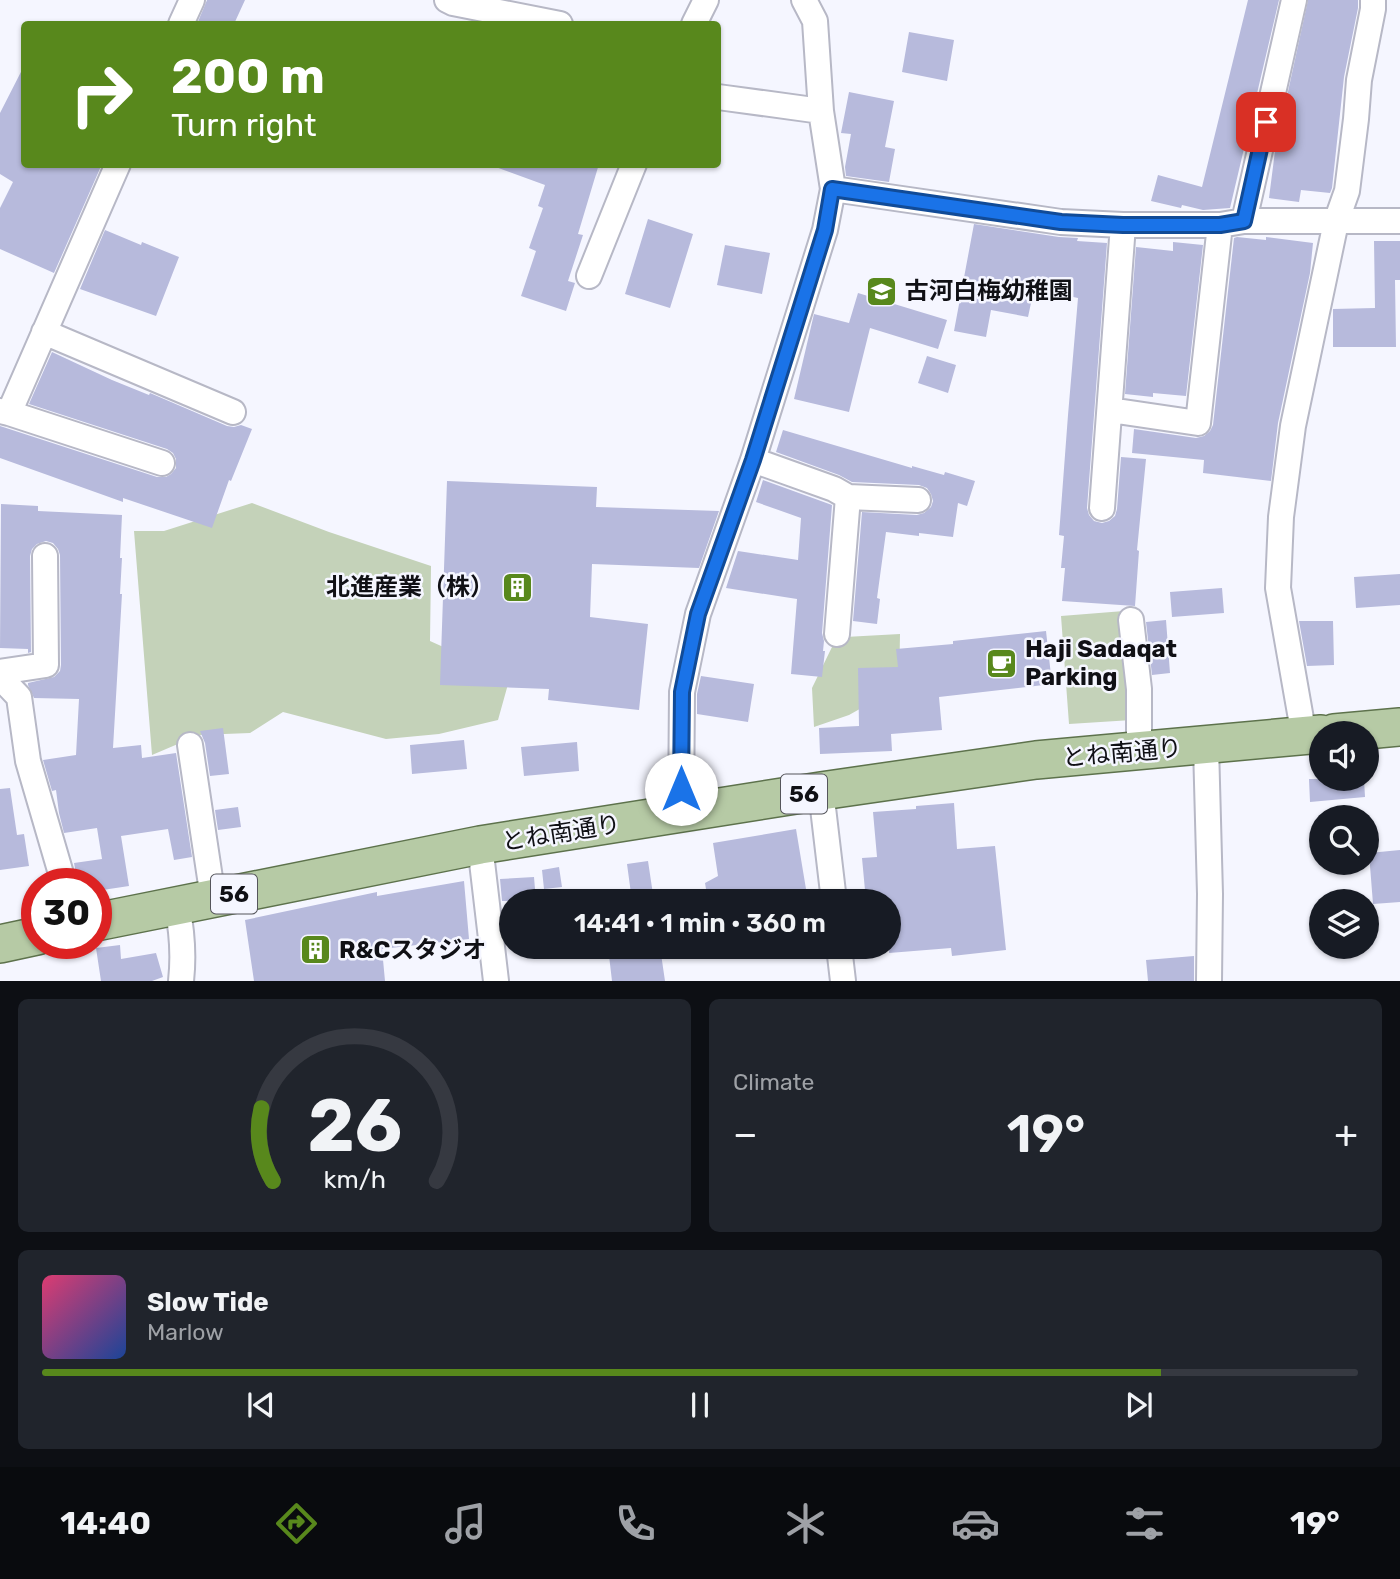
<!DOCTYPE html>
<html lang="en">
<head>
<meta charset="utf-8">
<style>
	:root { --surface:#171b24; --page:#20242c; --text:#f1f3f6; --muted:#9ea1a6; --line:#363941; --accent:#58881c }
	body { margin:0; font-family:Rubik,"Noto Sans JP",sans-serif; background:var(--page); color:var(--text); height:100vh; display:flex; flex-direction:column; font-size:26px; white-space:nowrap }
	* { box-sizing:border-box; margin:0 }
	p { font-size:23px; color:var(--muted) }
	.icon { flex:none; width:38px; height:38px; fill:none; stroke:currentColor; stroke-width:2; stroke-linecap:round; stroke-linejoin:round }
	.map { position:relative; height:981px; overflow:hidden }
	.panel { display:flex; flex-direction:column; gap:18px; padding:18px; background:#0d0f14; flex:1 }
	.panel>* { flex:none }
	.guide { position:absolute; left:21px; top:21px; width:700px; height:147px; border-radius:7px; box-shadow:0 2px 5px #0004; background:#58881c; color:#fff; overflow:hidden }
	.tools { position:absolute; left:1309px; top:721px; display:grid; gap:14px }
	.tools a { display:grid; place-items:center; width:70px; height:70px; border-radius:50%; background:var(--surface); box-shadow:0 2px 5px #0004; font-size:35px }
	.speed { position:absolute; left:21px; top:868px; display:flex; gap:14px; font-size:35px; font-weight:700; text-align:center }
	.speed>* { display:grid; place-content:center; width:91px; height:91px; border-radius:50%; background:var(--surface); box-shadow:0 2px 5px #0004; line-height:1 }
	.speed .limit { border:10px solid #d22; background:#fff; color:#111 }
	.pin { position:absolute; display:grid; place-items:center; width:60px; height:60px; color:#fff; margin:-30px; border-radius:14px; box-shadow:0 4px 10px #0006 }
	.me { position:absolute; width:77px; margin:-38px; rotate:0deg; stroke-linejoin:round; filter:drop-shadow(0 0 5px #0008) }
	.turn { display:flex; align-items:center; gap:24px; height:147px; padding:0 35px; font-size:32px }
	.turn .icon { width:91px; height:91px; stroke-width:2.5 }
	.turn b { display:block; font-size:49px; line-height:60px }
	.big { font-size:52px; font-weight:600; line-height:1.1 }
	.panel .card { flex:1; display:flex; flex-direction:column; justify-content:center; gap:10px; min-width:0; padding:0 24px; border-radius:10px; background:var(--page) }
	.panel .dial { align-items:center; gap:0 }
	.dial svg { height:182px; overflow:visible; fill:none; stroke:var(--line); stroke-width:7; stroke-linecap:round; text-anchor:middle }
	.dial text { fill:var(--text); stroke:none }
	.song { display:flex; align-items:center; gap:21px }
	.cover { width:84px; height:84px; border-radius:10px; background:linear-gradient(135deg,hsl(340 70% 55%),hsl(220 70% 35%)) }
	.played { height:7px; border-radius:4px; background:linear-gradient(90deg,var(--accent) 85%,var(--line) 85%) }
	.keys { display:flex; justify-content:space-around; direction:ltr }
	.heat { display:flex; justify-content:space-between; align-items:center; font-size:38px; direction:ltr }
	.panel .tiles { flex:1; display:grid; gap:18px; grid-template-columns:1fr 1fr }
	.card:last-child { grid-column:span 2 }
	.trip { position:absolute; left:499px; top:889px; width:402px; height:70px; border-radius:35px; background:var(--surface); box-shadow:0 2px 5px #0004; font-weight:600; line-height:70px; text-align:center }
	.tabs { display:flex; height:112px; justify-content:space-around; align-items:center; background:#090b0e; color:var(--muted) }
	.tabs .icon { width:49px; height:49px }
	.tabs .active { color:var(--accent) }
	.tabs b { font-size:32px; color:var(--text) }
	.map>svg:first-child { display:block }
	.green { fill:#c4d2b9 }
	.building { fill:#b7badc }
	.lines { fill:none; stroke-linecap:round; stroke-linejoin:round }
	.street-casing { stroke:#b7b8c6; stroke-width:28 }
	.primary-casing { stroke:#5d724c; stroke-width:40 }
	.street { stroke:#fff; stroke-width:24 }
	.primary { stroke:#b6caa5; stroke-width:37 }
	.route-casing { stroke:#114b97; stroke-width:18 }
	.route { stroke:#1a73e8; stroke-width:12 }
	.labels { text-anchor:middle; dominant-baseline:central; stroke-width:5; stroke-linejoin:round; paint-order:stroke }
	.shield { fill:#f5f6ff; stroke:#55555b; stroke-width:2 }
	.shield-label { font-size:23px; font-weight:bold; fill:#101015 }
	.poi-label { font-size:24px; font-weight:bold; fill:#101015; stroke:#f5f6ff; text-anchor:start }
	.street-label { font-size:24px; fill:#101015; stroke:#f5f6ff }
</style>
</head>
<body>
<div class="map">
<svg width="1400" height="981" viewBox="0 0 1400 981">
	<rect width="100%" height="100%" fill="#f5f6ff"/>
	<path class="green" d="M 252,503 L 329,532 L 431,566 L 430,641 L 510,677 L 498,720 L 439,734 L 386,739 L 283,712 L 250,733 L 199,735 L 152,755 L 134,531 L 164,531 Z
		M 1124,611 L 1132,720 L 1069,724 L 1061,616 Z
		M 900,634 L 899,687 L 849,715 L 814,727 L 812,688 L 832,647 L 845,637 Z"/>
	<path class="building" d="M 207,0 L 245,0 L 234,24 L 197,24 Z
		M 1248,0 L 1279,0 L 1230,208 L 1203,210 L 1182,205 L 1181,208 L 1151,201 L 1158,175 L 1202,187 Z
		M 1308,0 L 1358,0 L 1358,8 L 1344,77 L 1332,188 L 1330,193 L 1301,190 L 1299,202 L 1269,198 L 1275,151 Z
		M 909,32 L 954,40 L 947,81 L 902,72 Z
		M 24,66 L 24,164 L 102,164 L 54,273 L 0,249 L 0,208 L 13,182 L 0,174 L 0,113 Z
		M 849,92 L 894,101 L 885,147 L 895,149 L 889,182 L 846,176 L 845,167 L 851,134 L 841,133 Z
		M 494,164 L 599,164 L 578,234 L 583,235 L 568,281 L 575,283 L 566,311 L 521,296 L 536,251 L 529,248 L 543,208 L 538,206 L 545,185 L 493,166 Z
		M 648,219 L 693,234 L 670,308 L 625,294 Z
		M 974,224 L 1059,237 L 1078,238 L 1077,241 L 1107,243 L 1087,508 L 1089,515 L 1094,521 L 1102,523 L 1109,521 L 1115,516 L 1117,509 L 1121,457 L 1146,459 L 1137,550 L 1139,551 L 1135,606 L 1062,601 L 1065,568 L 1061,568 L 1064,536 L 1059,535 L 1068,415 L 1078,298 L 1034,289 L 1028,317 L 991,310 L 986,337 L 954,331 Z
		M 105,230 L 141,245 L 142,242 L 179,257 L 156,316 L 80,289 Z
		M 1237,237 L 1266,240 L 1266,237 L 1313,243 L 1310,273 L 1278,423 L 1271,481 L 1203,473 L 1204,460 L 1132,453 L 1134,429 L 1196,438 L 1204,436 L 1210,431 L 1213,425 L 1234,238 Z
		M 1374,241 L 1400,241 L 1400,280 L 1395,280 L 1396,347 L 1333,347 L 1333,309 L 1375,308 Z
		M 1173,242 L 1203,245 L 1186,396 L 1153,393 L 1153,397 L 1125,394 L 1136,247 L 1173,251 Z
		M 725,245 L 770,253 L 762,294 L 717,285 Z
		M 858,293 L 947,320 L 938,349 L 870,328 L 849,412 L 794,399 L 814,314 L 849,323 Z
		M 52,352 L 112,380 L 149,395 L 150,393 L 227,426 L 234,427 L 241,425 L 252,429 L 231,481 L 229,480 L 212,528 L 123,498 L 123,502 L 0,458 L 0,426 L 157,477 L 166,477 L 171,474 L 176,468 L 176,459 L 173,453 L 167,449 L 29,404 Z
		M 927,356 L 956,365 L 948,393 L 918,383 Z
		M 783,430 L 912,468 L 912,466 L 944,475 L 945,472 L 975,481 L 967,506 L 958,503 L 953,537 L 919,533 L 919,536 L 886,532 L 877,598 L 880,599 L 877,624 L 853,621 L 862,512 L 917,515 L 924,513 L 931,507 L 933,501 L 931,494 L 927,488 L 919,485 L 852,482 L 839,475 L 776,452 Z
		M 763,480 L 832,505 L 822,633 L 824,641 L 823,651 L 825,651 L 822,677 L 791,674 L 797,599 L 726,588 L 738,551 L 798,560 L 801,518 L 756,502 Z
		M 447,481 L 597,487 L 596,507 L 719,511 L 699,568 L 592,564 L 590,617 L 648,624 L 639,710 L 548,700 L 549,689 L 440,685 Z
		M 1,504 L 38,506 L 38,511 L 122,515 L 120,558 L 122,558 L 120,594 L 122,594 L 113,748 L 141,745 L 142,758 L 176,753 L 192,857 L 174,860 L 168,829 L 121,836 L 129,886 L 96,891 L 96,884 L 78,884 L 74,863 L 102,859 L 97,828 L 64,833 L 59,813 L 56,790 L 52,791 L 43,760 L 76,755 L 79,699 L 34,698 L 28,685 L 28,683 L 54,677 L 60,671 L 61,665 L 60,555 L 58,549 L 53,543 L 46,541 L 37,544 L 32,549 L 30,556 L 31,652 L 28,653 L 28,649 L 0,648 Z
		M 1400,574 L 1400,605 L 1356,608 L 1354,577 Z
		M 1222,588 L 1224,613 L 1172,617 L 1170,592 Z
		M 1166,620 L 1170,673 L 1152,675 L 1146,622 Z
		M 1299,621 L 1333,621 L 1334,665 L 1307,666 Z
		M 1046,631 L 1052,684 L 939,697 L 942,730 L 891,734 L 892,751 L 820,754 L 819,728 L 859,726 L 858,668 L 898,667 L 896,649 L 953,644 L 953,641 Z
		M 701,676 L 754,684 L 748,722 L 697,714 L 697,694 Z
		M 223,728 L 229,774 L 210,776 L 205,743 L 200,731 Z
		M 464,740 L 467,769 L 412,774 L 410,745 Z
		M 577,742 L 579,771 L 524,776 L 521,747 Z
		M 1309,779 L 1364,779 L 1365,797 L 1310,802 Z
		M 10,788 L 17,835 L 24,834 L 29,866 L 0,870 L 0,789 Z
		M 954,803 L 957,849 L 995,846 L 1006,950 L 952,956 L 951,948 L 889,953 L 889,901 L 866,901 L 862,858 L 877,857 L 873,812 L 916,809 L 916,806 Z
		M 238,807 L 241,827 L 218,830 L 215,810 Z
		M 796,829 L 808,901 L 708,901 L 705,883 L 718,876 L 713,843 Z
		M 1400,850 L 1400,902 L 1373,904 L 1369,853 Z
		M 648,861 L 654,901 L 632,901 L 627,864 Z
		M 559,867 L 562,887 L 544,889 L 542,870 Z
		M 534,877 L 536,901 L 502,901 L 500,879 Z
		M 464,881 L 469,939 L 382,949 L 385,981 L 254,981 L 245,920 L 377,892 L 377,896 Z
		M 120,945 L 121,959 L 156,953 L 163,977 L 152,981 L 101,981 L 96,948 Z
		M 608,947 L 660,947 L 665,981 L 612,981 Z
		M 1194,956 L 1194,981 L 1148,981 L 1146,960 Z"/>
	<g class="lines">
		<defs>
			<path id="street" d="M 447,0 L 453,3 L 560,24
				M 181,24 L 192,0
				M 694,24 L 706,0
				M 718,97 L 821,111
				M 833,189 L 1061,222 L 1123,225 L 1220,225 L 1244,221 L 1400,221
				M 1244,221 L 1294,0
				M 589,276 L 634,164
				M 44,332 L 233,412
				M 1110,410 L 1198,423 L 1220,225
				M 0,411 L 9,413 L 162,463
				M 9,413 L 118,164
				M 753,460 L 834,489 L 848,497 L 918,500
				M 1102,508 L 1123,225
				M 1131,620 L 1139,689 L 1139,752
				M 837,634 L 848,497
				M 0,672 L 46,665 L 45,556
				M 0,677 L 19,697 L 28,761 L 64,884
				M 1304,736 L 1278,588 L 1281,517 L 1293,426 L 1336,222 L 1347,191 L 1356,119 L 1359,80 L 1373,9 L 1373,0
				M 190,745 L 213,898
				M 1206,746 L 1210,894 L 1209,981
				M 821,791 L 834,901
				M 681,814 L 682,692 L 698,614 L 753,460 L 825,230 L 833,189 L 821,111 L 815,21 L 804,0
				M 480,845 L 496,981
				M 177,906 C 182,931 184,955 181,981
				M 839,947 L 843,981"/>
			<path id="primary" d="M 1334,733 L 1400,727
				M 96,922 L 480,845 L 821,791 L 1036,760 L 1321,734
				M 0,944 L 37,936"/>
		</defs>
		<use href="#street" class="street-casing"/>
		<use href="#primary" class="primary-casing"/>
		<use href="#street" class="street"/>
		<use href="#primary" class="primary"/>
	</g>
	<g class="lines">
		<defs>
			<path id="route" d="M 681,789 L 682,692 L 698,614 L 753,460 L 825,230 L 832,189 L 1061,222 L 1123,225 L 1220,225 L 1244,221 L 1266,122"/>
		</defs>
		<use href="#route" class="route-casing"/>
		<use href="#route" class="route"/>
	</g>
	<defs>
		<symbol id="school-square" viewBox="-11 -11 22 22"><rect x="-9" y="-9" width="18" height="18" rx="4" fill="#58881c" stroke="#f5f6ff"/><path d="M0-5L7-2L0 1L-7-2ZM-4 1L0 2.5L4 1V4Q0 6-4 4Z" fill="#fff"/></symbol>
		<symbol id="building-square" viewBox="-11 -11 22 22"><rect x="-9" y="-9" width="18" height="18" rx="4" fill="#58881c" stroke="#f5f6ff"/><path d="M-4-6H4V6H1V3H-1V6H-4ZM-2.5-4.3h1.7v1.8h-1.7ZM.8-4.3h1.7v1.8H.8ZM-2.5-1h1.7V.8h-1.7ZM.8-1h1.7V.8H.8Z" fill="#fff"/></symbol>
		<symbol id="cafe-square" viewBox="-11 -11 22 22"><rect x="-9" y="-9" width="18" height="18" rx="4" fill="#58881c" stroke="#f5f6ff"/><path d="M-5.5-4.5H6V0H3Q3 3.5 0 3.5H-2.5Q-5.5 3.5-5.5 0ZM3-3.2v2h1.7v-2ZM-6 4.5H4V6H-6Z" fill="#fff"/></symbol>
	</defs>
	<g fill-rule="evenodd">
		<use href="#school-square" x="864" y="274" width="35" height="35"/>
		<use href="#building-square" x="500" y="570" width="35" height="35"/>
		<use href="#cafe-square" x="984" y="646" width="35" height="35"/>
		<use href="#building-square" x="298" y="932" width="35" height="35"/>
	</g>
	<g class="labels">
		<g class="shield">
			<rect x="781" y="774.5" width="46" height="39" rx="5"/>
			<rect x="211" y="874.5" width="46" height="39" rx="5"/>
		</g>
		<g class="shield-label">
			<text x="804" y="794">56</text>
			<text x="234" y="894">56</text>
		</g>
		<g class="poi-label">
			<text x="905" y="291">古河白梅幼稚園</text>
			<text x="494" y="587" text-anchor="end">北進産業（株）</text>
			<text x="1025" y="649">Haji Sadaqat<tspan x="1025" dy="28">Parking</tspan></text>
			<text x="339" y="950">R&amp;Cスタジオ</text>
		</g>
		<g class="street-label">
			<text transform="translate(1122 753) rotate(-5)">とね南通り</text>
			<text transform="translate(561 833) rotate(-9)">とね南通り</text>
		</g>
	</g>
</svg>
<div class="tools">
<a><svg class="icon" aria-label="sound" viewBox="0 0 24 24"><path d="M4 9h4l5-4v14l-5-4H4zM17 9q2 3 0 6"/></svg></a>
<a><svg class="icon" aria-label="search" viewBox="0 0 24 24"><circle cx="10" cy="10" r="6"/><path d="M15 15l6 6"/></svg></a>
<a><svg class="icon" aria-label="layers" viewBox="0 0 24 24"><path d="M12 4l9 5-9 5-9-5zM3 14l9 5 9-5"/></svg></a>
</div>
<div class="speed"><div class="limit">30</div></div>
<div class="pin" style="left:1266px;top:122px;background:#d93025"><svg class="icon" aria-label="arrive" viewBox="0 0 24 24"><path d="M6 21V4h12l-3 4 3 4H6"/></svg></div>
<svg class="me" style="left:681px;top:789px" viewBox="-20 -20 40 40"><circle r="19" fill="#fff"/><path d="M0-13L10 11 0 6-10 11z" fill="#1a73e8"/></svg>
<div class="trip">14:41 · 1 min · 360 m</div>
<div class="guide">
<div class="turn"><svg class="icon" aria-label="right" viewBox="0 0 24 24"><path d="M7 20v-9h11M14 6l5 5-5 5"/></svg><div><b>200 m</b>Turn right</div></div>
</div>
</div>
<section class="panel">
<div class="tiles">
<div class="card dial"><svg viewBox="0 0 100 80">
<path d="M14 69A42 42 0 1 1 86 69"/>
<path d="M14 69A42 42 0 0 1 9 37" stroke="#58881c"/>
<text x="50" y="56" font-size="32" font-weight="700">26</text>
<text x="50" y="72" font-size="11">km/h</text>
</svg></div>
<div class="card"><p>Climate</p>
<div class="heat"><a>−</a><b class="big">19°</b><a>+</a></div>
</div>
<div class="card">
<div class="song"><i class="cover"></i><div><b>Slow Tide</b><p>Marlow</p></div></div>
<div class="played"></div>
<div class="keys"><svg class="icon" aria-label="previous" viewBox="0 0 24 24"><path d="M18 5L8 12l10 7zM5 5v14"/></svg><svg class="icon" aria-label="pause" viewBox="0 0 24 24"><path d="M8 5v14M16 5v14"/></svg><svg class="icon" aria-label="next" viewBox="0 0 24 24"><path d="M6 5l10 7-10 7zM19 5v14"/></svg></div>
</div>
</div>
</section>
<nav class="tabs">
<b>14:40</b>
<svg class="icon active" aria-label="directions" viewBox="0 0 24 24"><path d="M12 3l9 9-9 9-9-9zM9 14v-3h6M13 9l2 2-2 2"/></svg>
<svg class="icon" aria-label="music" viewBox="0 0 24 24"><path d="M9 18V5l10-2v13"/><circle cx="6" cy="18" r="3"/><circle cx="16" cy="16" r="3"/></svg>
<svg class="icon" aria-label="phone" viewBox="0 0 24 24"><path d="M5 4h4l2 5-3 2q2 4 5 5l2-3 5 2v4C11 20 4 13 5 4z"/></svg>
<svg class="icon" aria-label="climate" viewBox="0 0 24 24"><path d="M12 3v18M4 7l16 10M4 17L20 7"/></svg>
<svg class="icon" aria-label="car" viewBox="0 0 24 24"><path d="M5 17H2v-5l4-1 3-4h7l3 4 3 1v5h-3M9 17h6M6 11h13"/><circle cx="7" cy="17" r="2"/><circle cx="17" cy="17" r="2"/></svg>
<svg class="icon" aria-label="filters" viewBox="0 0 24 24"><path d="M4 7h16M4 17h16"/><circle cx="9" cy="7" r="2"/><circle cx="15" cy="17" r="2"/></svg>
<b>19°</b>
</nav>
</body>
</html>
